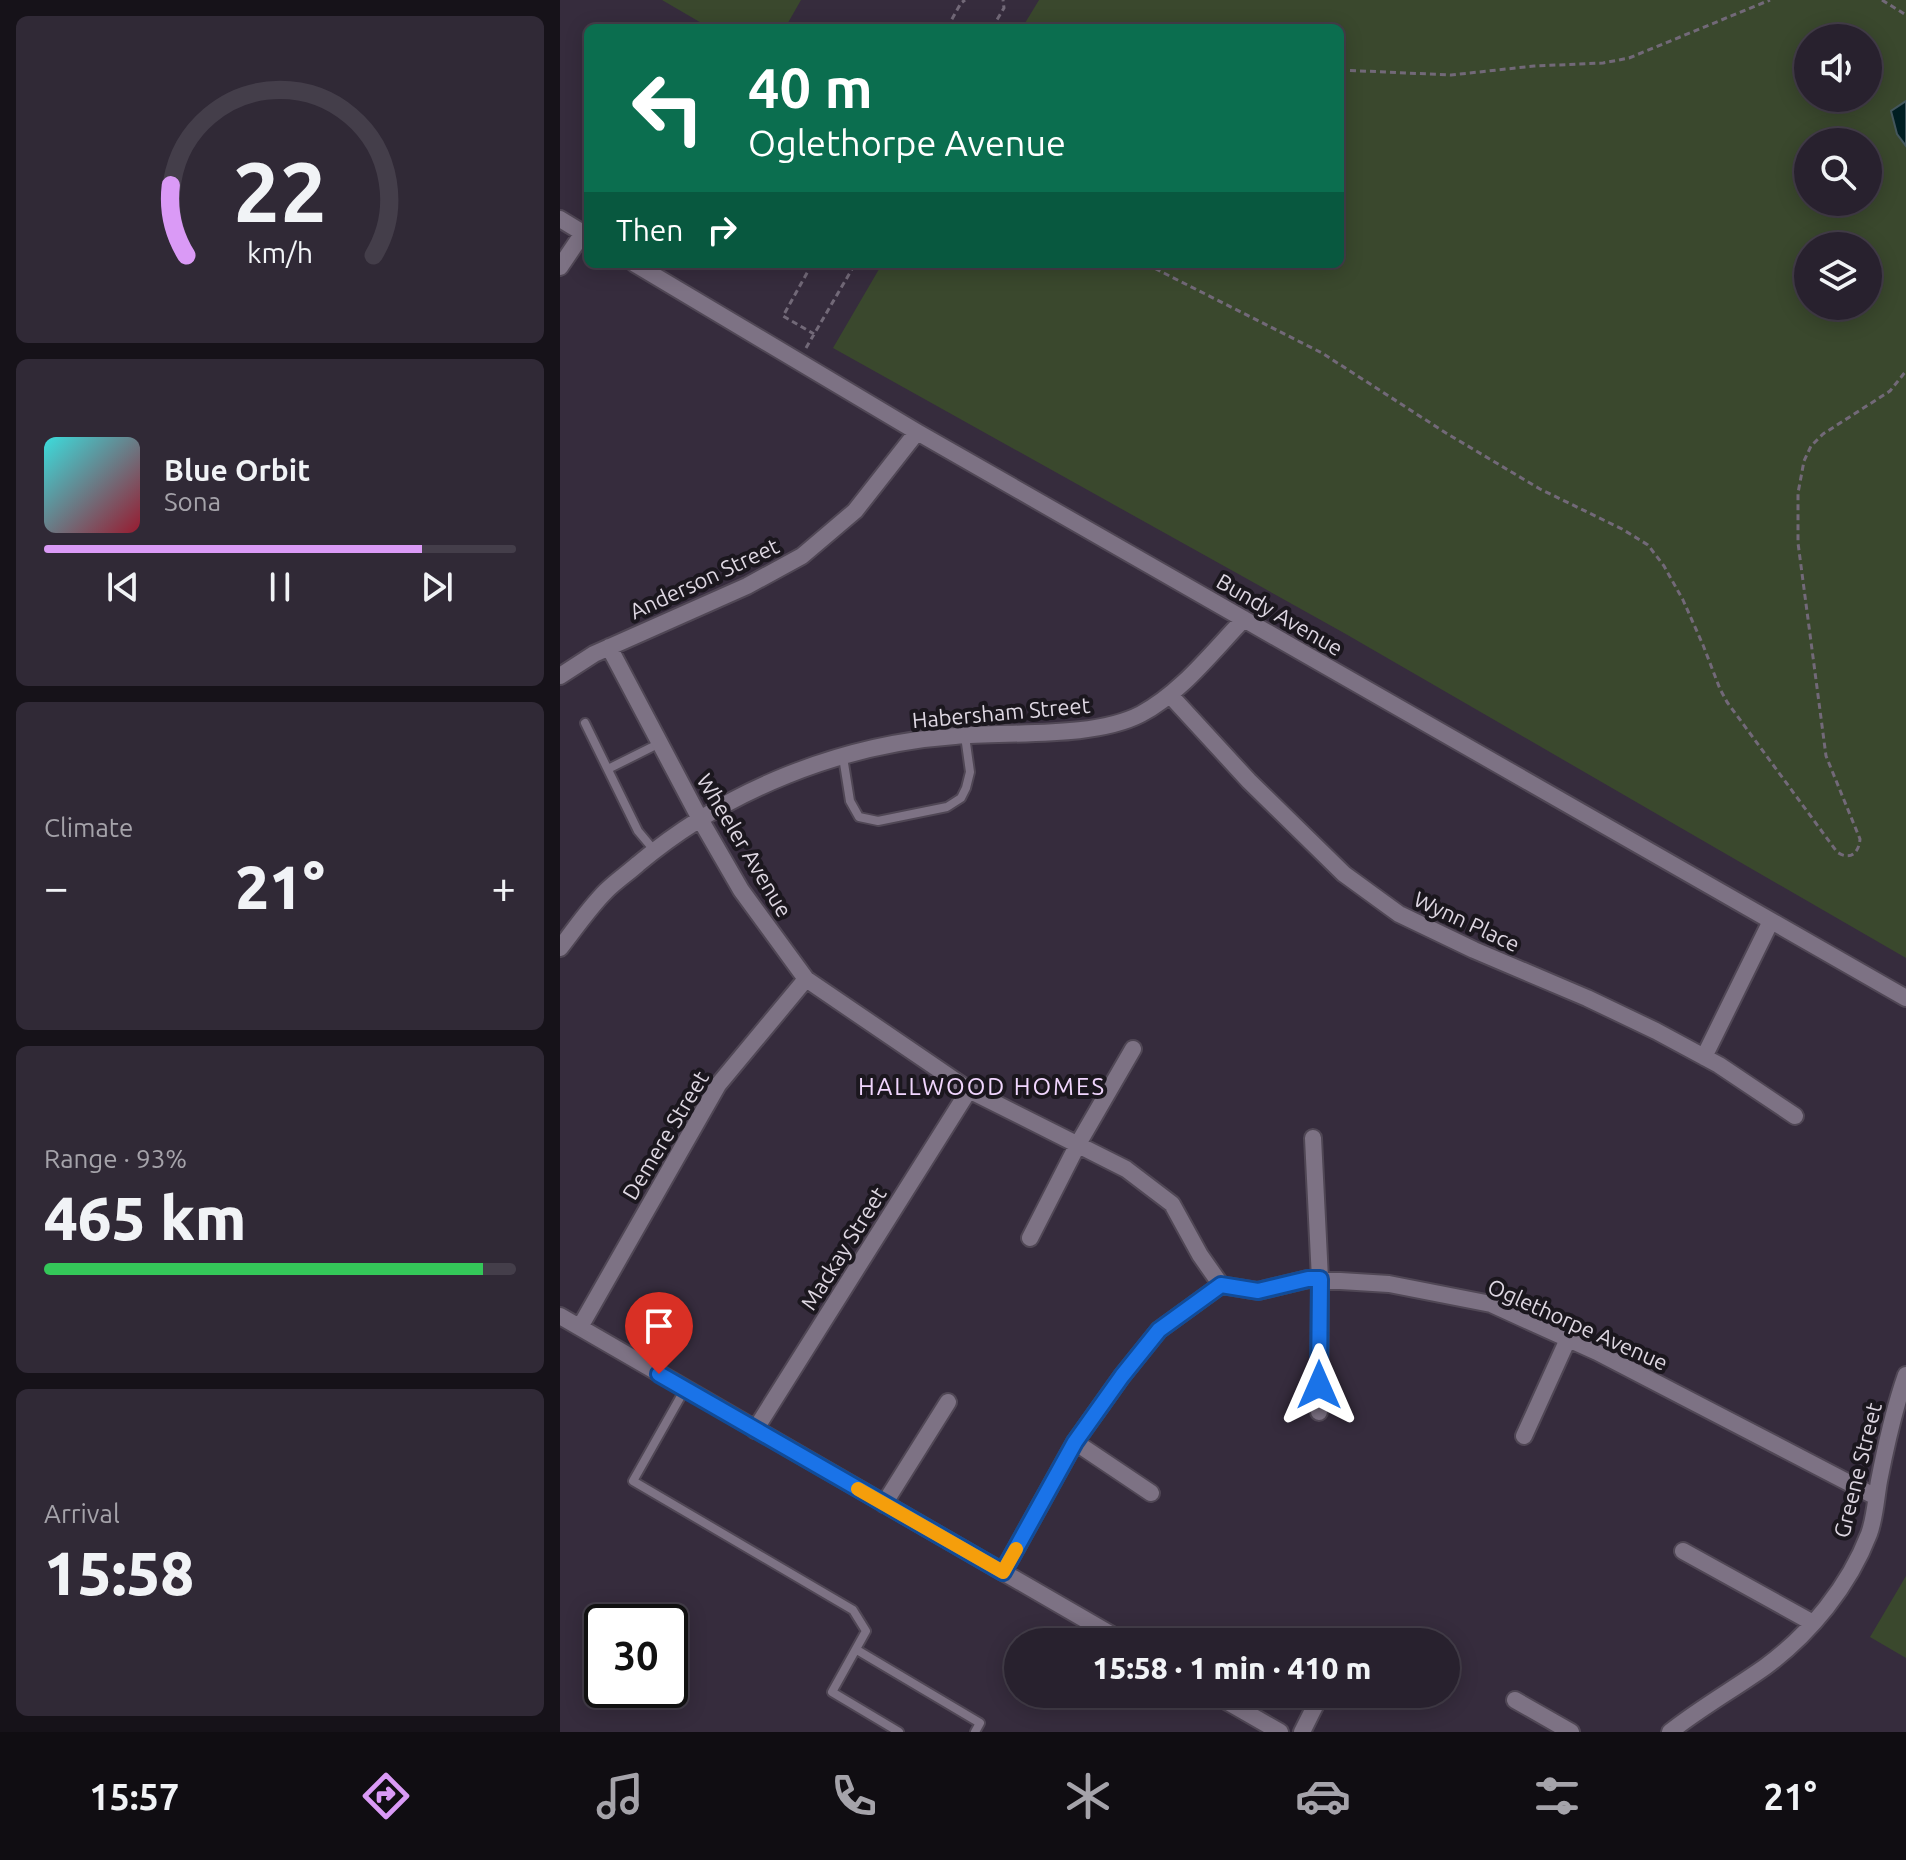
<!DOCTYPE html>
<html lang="en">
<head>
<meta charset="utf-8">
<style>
	:root { --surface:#28212e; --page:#302936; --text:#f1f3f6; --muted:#a5a3aa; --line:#443e4a; --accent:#da9af6 }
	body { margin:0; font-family:Ubuntu,sans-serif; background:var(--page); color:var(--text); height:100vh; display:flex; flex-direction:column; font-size:30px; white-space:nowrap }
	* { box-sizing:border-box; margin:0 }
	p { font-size:26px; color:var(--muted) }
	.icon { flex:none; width:44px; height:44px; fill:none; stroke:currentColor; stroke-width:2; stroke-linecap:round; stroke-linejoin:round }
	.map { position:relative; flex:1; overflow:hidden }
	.sheet { display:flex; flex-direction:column; gap:16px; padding:16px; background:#161219; width:560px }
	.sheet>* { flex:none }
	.hud { position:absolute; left:24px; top:24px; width:760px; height:244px; border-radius:12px; box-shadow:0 4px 20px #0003,0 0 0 2px var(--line); background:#0b6e4f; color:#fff; overflow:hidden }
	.fabs { position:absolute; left:1234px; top:24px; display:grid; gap:16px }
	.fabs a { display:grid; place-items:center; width:88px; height:88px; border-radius:50%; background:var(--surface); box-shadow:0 4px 20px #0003,0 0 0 2px var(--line); font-size:40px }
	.speed { position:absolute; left:24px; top:1604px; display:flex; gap:16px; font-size:40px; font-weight:700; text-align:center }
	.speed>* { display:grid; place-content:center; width:104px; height:104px; border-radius:50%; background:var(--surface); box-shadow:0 4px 20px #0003,0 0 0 2px var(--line); line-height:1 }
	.speed .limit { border:4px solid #111; border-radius:12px; background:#fff; color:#111 }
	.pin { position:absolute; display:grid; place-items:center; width:68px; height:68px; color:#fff; margin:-82px -34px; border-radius:50% 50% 50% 0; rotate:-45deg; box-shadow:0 0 8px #0007 }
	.pin .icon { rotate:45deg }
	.me { position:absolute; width:88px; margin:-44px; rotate:0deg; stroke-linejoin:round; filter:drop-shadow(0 0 6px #0008) }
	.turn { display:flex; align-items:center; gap:28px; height:168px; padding:0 32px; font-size:36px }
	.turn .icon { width:104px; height:104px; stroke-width:2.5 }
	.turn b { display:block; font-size:56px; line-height:68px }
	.then { display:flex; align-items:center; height:76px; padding:0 32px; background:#0003; gap:16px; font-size:30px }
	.big { font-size:60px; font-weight:800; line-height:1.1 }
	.sheet .tile { flex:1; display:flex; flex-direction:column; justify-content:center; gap:12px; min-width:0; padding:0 28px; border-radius:12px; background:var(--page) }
	.sheet .dial { align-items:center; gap:0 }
	.dial svg { height:208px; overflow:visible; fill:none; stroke:var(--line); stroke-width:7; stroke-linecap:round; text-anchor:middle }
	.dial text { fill:var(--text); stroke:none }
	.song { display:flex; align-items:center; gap:24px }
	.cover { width:96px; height:96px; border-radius:12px; background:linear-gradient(135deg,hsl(180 70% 55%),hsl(350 70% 35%)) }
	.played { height:8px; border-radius:4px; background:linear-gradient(90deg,var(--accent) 80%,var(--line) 80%) }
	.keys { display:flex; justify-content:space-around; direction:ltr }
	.heat { display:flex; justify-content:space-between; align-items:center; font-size:44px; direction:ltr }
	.charge { height:12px; border-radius:6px; background:linear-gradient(90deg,#34c759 93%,var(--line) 0) }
	.trip { position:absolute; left:444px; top:1628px; width:456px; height:80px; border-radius:40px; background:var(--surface); box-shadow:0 4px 20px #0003,0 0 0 2px var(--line); font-weight:800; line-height:80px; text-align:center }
	.tab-bar { display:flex; height:128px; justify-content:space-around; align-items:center; background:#100d12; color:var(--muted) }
	.tab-bar .icon { width:56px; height:56px }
	.tab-bar .selected { color:var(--accent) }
	.tab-bar b { font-size:36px; color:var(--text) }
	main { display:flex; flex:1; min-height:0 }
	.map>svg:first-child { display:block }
	.green { fill:#3a482d; fill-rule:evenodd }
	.water { fill:#001e22; stroke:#43565c; stroke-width:2 }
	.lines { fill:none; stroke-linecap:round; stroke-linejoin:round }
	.service-casing { stroke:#504755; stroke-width:12 }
	.minor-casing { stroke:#504755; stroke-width:20 }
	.path { stroke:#726978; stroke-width:3; stroke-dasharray:6 4; stroke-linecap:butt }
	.service { stroke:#7d7284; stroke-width:8 }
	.minor { stroke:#7d7284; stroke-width:16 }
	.route-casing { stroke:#114b97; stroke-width:20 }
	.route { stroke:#1a73e8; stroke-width:14 }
	.slow { stroke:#f59e0b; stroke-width:14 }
	.labels { text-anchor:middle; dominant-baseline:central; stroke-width:8; stroke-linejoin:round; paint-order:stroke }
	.street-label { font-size:22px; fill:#ded7e2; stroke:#1b171e }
	.neighbourhood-label { font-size:24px; letter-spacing:2px; fill:#f1d6fe; stroke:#1b171e }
</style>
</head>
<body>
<main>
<section class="sheet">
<div class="tile dial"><svg viewBox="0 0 100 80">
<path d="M14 69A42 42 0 1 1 86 69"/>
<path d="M14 69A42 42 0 0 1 8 42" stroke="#da9af6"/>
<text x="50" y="56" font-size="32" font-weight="700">22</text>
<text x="50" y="72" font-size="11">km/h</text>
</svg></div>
<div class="tile">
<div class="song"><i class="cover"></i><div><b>Blue Orbit</b><p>Sona</p></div></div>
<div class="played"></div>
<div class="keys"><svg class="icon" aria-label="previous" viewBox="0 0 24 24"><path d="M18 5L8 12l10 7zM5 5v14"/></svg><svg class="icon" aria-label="pause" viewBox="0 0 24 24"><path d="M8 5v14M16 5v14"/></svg><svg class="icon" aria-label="next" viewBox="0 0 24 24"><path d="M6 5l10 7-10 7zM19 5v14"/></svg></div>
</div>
<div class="tile"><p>Climate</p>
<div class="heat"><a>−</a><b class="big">21°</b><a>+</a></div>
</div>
<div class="tile"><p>Range · 93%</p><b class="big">465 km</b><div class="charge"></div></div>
<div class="tile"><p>Arrival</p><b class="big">15:58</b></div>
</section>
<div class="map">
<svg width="1346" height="1732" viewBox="0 0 1346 1732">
	<rect width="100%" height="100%" fill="#362c3d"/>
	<path class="green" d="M 102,0 L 241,0 L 225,28 L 150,28 Z
		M 479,0 L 1346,0 L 1346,958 L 784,633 L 273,348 L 322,264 L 780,264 L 780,28 L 462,28 ZM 1248,38 L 1308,38 L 1308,98 L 1248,98 ZM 1248,142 L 1308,142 L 1308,202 L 1248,202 ZM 1248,246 L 1308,246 L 1308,306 L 1248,306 Z
		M 1346,1576 L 1346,1658 L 1310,1637 Z"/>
	<path class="water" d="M 1346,101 L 1346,146 L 1337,134 L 1331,111 Z"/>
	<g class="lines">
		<defs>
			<path id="service" d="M 25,723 L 78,831 L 94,850
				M 283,757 L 290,801 L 299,817 L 318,821 L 387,807 L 401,798 L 406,788 L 410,772 L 405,736
				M 48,769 L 100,743
				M 125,1389 L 73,1481 L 293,1610 L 306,1631 L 272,1692 L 339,1732
				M 297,1650 L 420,1723 L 415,1732"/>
			<path id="minor" d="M 0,219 L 28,236
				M 75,264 L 357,432 L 1346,998
				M 0,267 L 23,233
				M 49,647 L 140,819 L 181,890 L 246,979 L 409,1090 L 566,1169 L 612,1204 L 640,1255 L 661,1285
				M 0,676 L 34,654 L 187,586 L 242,556 L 295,511 L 357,432
				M 610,695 L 689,781 L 784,874 L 839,914 L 914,950 L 1027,998 L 1096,1031 L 1159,1065 L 1235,1116
				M 0,948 C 15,929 29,908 46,891 C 56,881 68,873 78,864 C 166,790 281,744 395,736 C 449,731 533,739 581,714 C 621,693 653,651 684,619
				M 1144,1057 L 1211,921
				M 753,1138 L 760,1279 L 759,1412
				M 470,1238 L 518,1144 L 573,1049
				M 0,1316 L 564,1642
				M 20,1327 L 158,1085 L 246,979
				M 195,1430 L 409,1090
				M 964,1436 L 1008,1339
				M 515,1442 L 591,1493
				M 324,1504 L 388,1402
				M 1123,1551 L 1253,1623
				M 443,1572 L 515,1442 L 562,1376 L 599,1330 L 661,1285 L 698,1291 L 748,1279 L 829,1284 L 931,1304 L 1037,1352 L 1316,1497
				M 788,1642 L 789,1640
				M 654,1694 L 720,1732
				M 955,1700 L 1011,1732
				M 742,1732 L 761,1694
				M 1110,1732 C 1140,1708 1174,1689 1205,1667 C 1250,1634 1289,1586 1309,1534 C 1315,1518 1316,1498 1319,1481 C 1326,1445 1334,1409 1346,1375"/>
		</defs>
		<use href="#service" class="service-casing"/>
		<use href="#minor" class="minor-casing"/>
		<path class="path" d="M 1322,0 L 1346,15
			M 387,28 L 401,3 L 405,0
			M 432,28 L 444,8 L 443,0
			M 780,70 L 891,75 L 974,66 L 1043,63 L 1069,58 L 1210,0
			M 252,264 L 223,316 L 254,334
			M 586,264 L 762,353 L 886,433 L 980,489 L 1062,529 L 1088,545 L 1104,566 L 1123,600 L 1143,645 L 1160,689 L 1167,702 L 1277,852 C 1290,861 1299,853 1300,839 L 1266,756 L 1238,543 L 1238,493 L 1244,461 L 1251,446 L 1263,434 L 1330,391 L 1346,371
			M 246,348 L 295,264"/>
		<use href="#service" class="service"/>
		<use href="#minor" class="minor"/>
	</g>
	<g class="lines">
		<defs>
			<path id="route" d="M 99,1374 L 443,1572 L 515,1442 L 562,1376 L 599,1330 L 661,1285 L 698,1291 L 748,1279 L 760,1279 L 759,1385"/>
		</defs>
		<use href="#route" class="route-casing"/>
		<use href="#route" class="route"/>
		<path class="slow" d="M 298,1489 L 443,1572 L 456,1549"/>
	</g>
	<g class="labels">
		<g class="street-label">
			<text transform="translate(144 578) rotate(-25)">Anderson Street</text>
			<text transform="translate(720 614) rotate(30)">Bundy Avenue</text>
			<text transform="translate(441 712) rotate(-5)">Habersham Street</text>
			<text transform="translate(185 845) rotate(59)">Wheeler Avenue</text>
			<text transform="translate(907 921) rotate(25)">Wynn Place</text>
			<text transform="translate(105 1135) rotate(-59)">Demere Street</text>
			<text transform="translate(283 1248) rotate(-58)">Mackay Street</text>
			<text transform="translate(1018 1324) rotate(24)">Oglethorpe Avenue</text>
			<text transform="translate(1297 1470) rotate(-76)">Greene Street</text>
		</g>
		<g class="neighbourhood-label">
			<text x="422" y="1086">HALLWOOD HOMES</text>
		</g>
	</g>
</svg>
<div class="fabs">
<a><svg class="icon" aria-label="sound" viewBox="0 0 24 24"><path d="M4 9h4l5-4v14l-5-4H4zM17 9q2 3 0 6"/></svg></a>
<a><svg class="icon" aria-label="search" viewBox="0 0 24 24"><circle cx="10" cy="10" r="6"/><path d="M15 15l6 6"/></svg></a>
<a><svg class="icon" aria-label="layers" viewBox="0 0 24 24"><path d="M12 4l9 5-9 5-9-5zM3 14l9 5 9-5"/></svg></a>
</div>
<div class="speed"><div class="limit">30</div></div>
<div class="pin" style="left:99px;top:1374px;background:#d93025"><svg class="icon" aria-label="arrive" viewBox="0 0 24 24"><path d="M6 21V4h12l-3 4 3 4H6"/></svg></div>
<svg class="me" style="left:759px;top:1385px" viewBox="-20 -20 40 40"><path d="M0-17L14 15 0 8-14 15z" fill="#1a73e8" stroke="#fff" stroke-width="4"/></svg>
<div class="trip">15:58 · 1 min · 410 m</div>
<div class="hud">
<div class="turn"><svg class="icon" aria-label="left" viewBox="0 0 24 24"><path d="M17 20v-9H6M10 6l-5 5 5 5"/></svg><div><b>40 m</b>Oglethorpe Avenue</div></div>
<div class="then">Then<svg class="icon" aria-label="right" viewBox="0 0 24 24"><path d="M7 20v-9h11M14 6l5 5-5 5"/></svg></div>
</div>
</div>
</main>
<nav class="tab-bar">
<b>15:57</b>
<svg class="icon selected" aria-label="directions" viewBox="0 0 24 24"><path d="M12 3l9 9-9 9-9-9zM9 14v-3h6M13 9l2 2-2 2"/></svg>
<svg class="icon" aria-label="music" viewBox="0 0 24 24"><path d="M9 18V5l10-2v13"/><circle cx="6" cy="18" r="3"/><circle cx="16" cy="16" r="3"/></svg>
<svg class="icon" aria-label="phone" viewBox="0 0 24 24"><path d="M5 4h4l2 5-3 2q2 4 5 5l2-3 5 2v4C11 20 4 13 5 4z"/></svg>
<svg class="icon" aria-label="climate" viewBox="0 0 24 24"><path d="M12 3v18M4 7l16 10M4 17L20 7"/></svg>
<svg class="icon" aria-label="car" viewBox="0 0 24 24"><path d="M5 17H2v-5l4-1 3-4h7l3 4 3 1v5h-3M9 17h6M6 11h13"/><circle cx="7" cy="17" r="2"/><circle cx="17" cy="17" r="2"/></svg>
<svg class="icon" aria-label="filters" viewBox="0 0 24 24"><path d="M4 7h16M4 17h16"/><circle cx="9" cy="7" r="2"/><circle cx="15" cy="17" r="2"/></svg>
<b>21°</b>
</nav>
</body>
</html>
